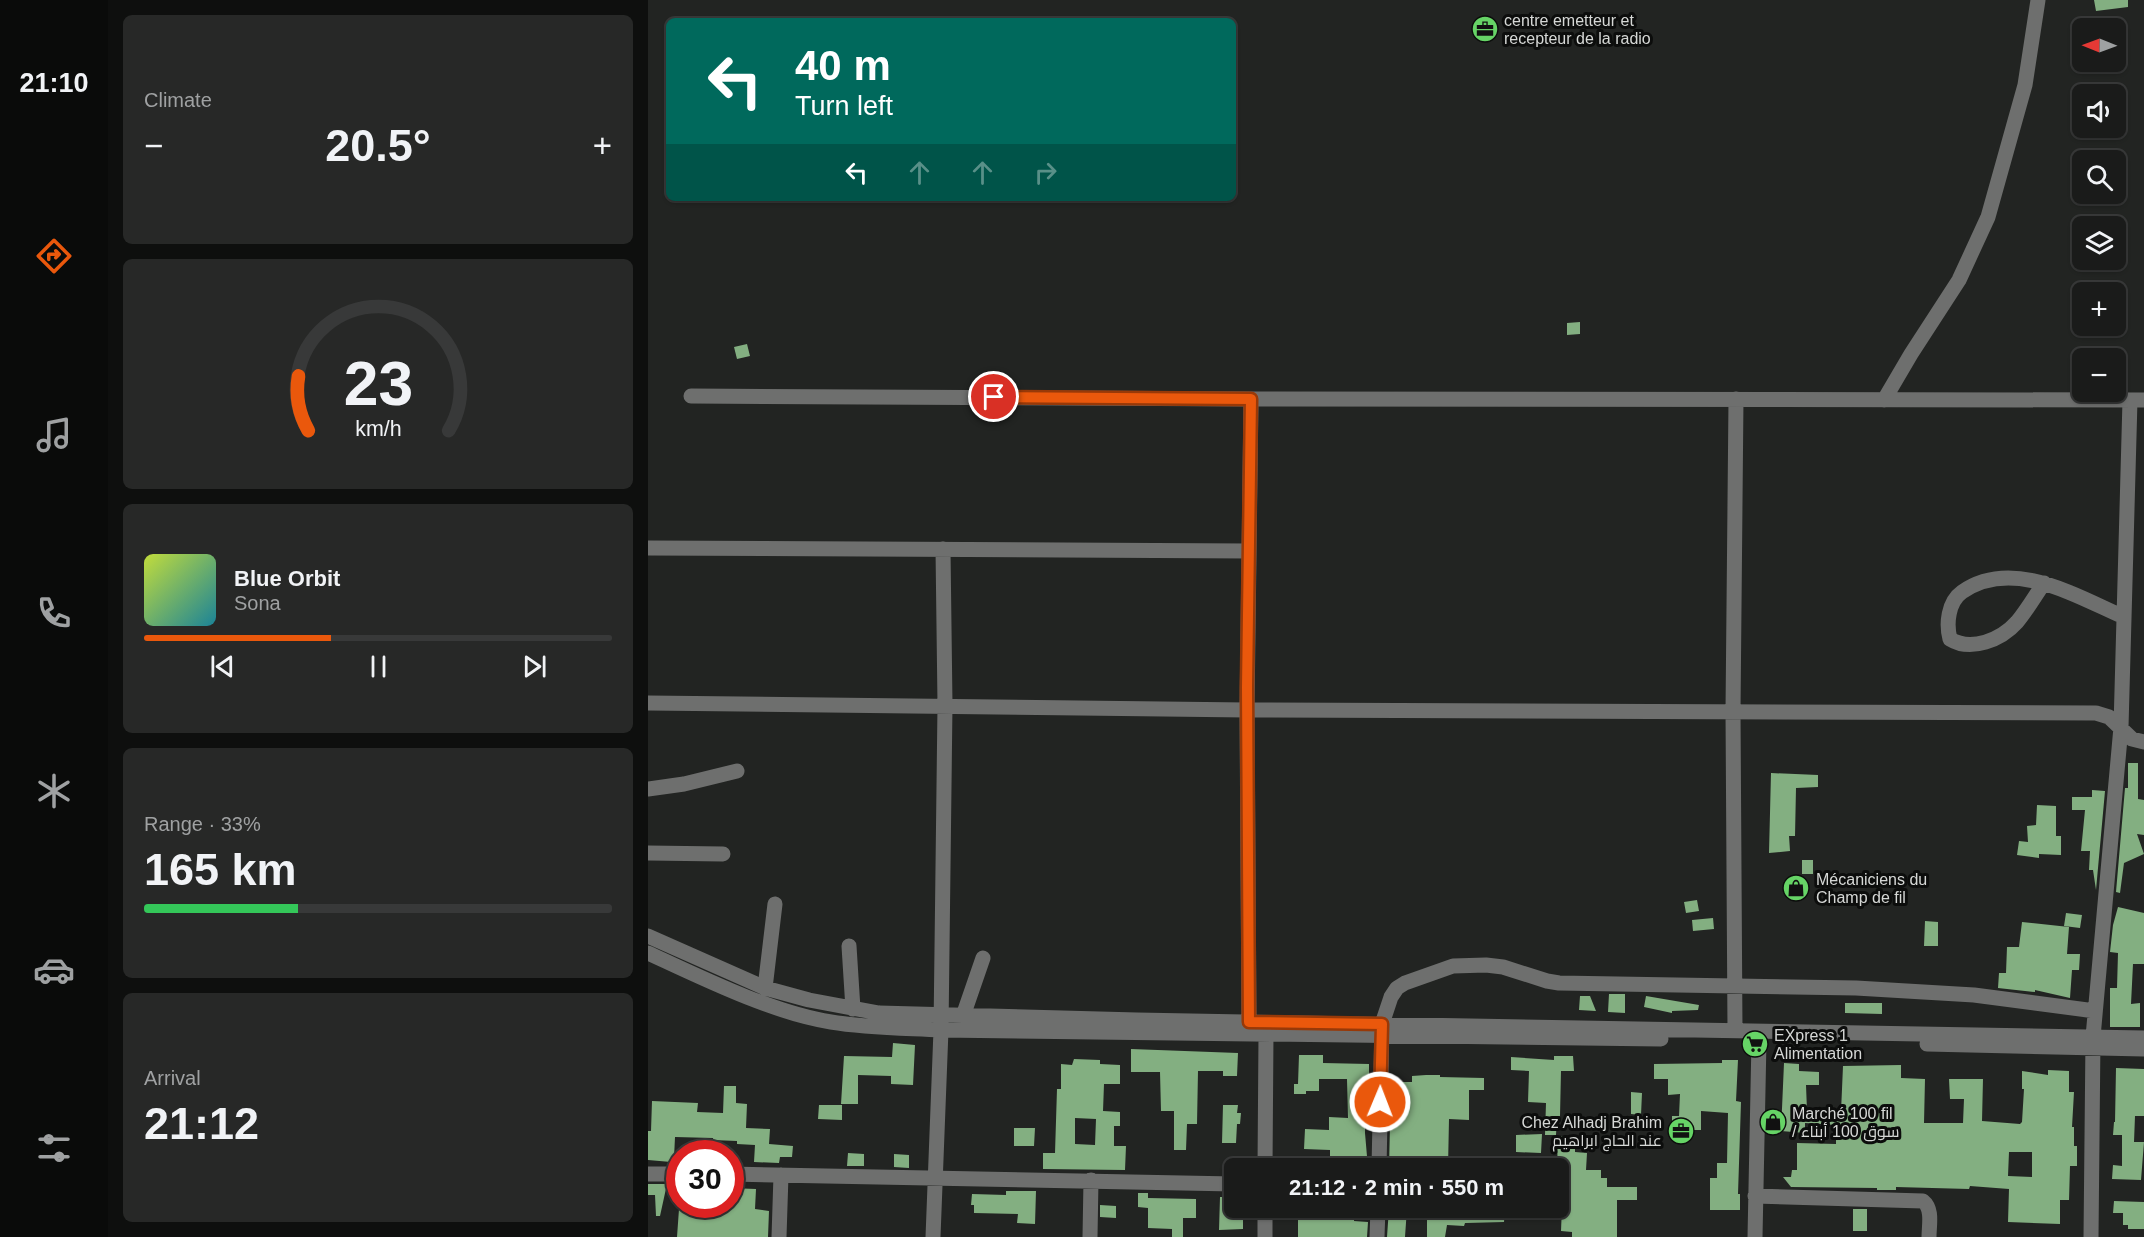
<!DOCTYPE html>
<html lang="en">
<head>
<meta charset="utf-8">
<style>
	:root { --surface:#1a1b1a; --page:#272827; --text:#f1f3f6; --muted:#9fa1a2; --line:#383939; --accent:#ea580c }
	body { margin:0; font-family:Arial,Cairo,sans-serif; background:var(--page); color:var(--text); height:100vh; display:flex; flex-direction:column; font-size:22px; white-space:nowrap }
	* { box-sizing:border-box; margin:0 }
	p { font-size:20px; color:var(--muted) }
	.icon { flex:none; width:33px; height:33px; fill:none; stroke:currentColor; stroke-width:2; stroke-linecap:round; stroke-linejoin:round }
	.map { position:relative; flex:1; overflow:hidden }
	.details { display:flex; flex-direction:column; gap:15px; padding:15px; background:#0e0f0e; width:540px }
	.details>* { flex:none }
	.hud { position:absolute; left:18px; top:18px; width:570px; height:183px; border-radius:9px; box-shadow:0 2px 4px #0004,0 0 0 2px var(--line); background:#00695c; color:#fff; overflow:hidden }
	.needle { width:39px; rotate:271deg }
	.fabs { position:absolute; left:1424px; top:18px; display:grid; gap:12px }
	.fabs a { display:grid; place-items:center; width:54px; height:54px; border-radius:9px; background:var(--surface); box-shadow:0 2px 4px #0004,0 0 0 2px var(--line); font-size:30px }
	.speed { position:absolute; left:18px; top:1140px; display:flex; gap:12px; font-size:30px; font-weight:700; text-align:center }
	.speed>* { display:grid; place-content:center; width:78px; height:78px; border-radius:50%; background:var(--surface); box-shadow:0 2px 4px #0004,0 0 0 2px var(--line); line-height:1 }
	.speed .limit { border:9px solid #d22; background:#fff; color:#111 }
	.pin { position:absolute; display:grid; place-items:center; width:51px; height:51px; color:#fff; margin:-26px; border:3px solid #fff; border-radius:50%; box-shadow:0 2px 6px #0007 }
	.me { position:absolute; width:66px; margin:-33px; rotate:1deg; stroke-linejoin:round; filter:drop-shadow(0 0 4px #0008) }
	.turn { display:flex; align-items:center; gap:21px; height:126px; padding:0 30px; font-size:27px }
	.turn .icon { width:78px; height:78px; stroke-width:2.5 }
	.turn b { display:block; font-size:42px; line-height:51px }
	.lanes { display:flex; align-items:center; height:57px; padding:0 30px; background:#0003; justify-content:center; gap:30px; direction:ltr }
	.lanes .off { opacity:.35 }
	.big { font-size:45px; font-weight:700; line-height:1.1 }
	.details .card { flex:1; display:flex; flex-direction:column; justify-content:center; gap:9px; min-width:0; padding:0 21px; border-radius:9px; background:var(--page) }
	.details .dial { align-items:center; gap:0 }
	.dial svg { height:156px; overflow:visible; fill:none; stroke:var(--line); stroke-width:7; stroke-linecap:round; text-anchor:middle }
	.dial text { fill:var(--text); stroke:none }
	.song { display:flex; align-items:center; gap:18px }
	.cover { width:72px; height:72px; border-radius:9px; background:linear-gradient(135deg,hsl(70 70% 55%),hsl(190 70% 35%)) }
	.played { height:6px; border-radius:3px; background:linear-gradient(90deg,var(--accent) 40%,var(--line) 40%) }
	.keys { display:flex; justify-content:space-around; direction:ltr }
	.heat { display:flex; justify-content:space-between; align-items:center; font-size:33px; direction:ltr }
	.charge { height:9px; border-radius:4px; background:linear-gradient(90deg,#34c759 33%,var(--line) 0) }
	.trip { position:absolute; left:576px; top:1158px; width:345px; height:60px; border-radius:9px; background:var(--surface); box-shadow:0 2px 4px #0004,0 0 0 2px var(--line); font-weight:700; line-height:60px; text-align:center }
	main { display:flex; flex:1; min-height:0 }
	.tabs { display:flex; flex-direction:column; width:108px; justify-content:space-around; align-items:center; background:#0a0b0a; color:var(--muted) }
	.tabs .icon { width:42px; height:42px }
	.tabs .current { color:var(--accent) }
	.tabs b { font-size:27px; color:var(--text) }
	.map>svg:first-child { display:block }
	.building { fill:#83af81; fill-rule:evenodd }
	.lines { fill:none; stroke-linecap:round; stroke-linejoin:round }
	.minor { stroke:#6e6f6e; stroke-width:15 }
	.route-casing { stroke:#983908; stroke-width:15 }
	.route { stroke:#ea580c; stroke-width:10 }
	.labels { text-anchor:middle; dominant-baseline:central; stroke-width:6; stroke-linejoin:round; paint-order:stroke }
	.poi-label { font-size:16px; fill:#d6d8d6; stroke:#0c0d0c; text-anchor:start }
</style>
</head>
<body>
<main>
<nav class="tabs">
<b>21:10</b>
<svg class="icon current" aria-label="directions" viewBox="0 0 24 24"><path d="M12 3l9 9-9 9-9-9zM9 14v-3h6M13 9l2 2-2 2"/></svg>
<svg class="icon" aria-label="music" viewBox="0 0 24 24"><path d="M9 18V5l10-2v13"/><circle cx="6" cy="18" r="3"/><circle cx="16" cy="16" r="3"/></svg>
<svg class="icon" aria-label="phone" viewBox="0 0 24 24"><path d="M5 4h4l2 5-3 2q2 4 5 5l2-3 5 2v4C11 20 4 13 5 4z"/></svg>
<svg class="icon" aria-label="climate" viewBox="0 0 24 24"><path d="M12 3v18M4 7l16 10M4 17L20 7"/></svg>
<svg class="icon" aria-label="car" viewBox="0 0 24 24"><path d="M5 17H2v-5l4-1 3-4h7l3 4 3 1v5h-3M9 17h6M6 11h13"/><circle cx="7" cy="17" r="2"/><circle cx="17" cy="17" r="2"/></svg>
<svg class="icon" aria-label="filters" viewBox="0 0 24 24"><path d="M4 7h16M4 17h16"/><circle cx="9" cy="7" r="2"/><circle cx="15" cy="17" r="2"/></svg>
</nav>
<section class="details">
<div class="card"><p>Climate</p>
<div class="heat"><a>−</a><b class="big">20.5°</b><a>+</a></div>
</div>
<div class="card dial"><svg viewBox="0 0 100 80">
<path d="M14 69A42 42 0 1 1 86 69"/>
<path d="M14 69A42 42 0 0 1 9 41" stroke="#ea580c"/>
<text x="50" y="56" font-size="32" font-weight="700">23</text>
<text x="50" y="72" font-size="11">km/h</text>
</svg></div>
<div class="card">
<div class="song"><i class="cover"></i><div><b>Blue Orbit</b><p>Sona</p></div></div>
<div class="played"></div>
<div class="keys"><svg class="icon" aria-label="previous" viewBox="0 0 24 24"><path d="M18 5L8 12l10 7zM5 5v14"/></svg><svg class="icon" aria-label="pause" viewBox="0 0 24 24"><path d="M8 5v14M16 5v14"/></svg><svg class="icon" aria-label="next" viewBox="0 0 24 24"><path d="M6 5l10 7-10 7zM19 5v14"/></svg></div>
</div>
<div class="card"><p>Range · 33%</p><b class="big">165 km</b><div class="charge"></div></div>
<div class="card"><p>Arrival</p><b class="big">21:12</b></div>
</section>
<div class="map">
<svg width="1496" height="1237" viewBox="0 0 1496 1237">
	<rect width="100%" height="100%" fill="#222422"/>
	<path class="building" d="M 1446,0 L 1480,0 L 1480,7 L 1448,11 Z
		M 932,322 L 932,334 L 919,335 L 919,323 Z
		M 99,344 L 102,356 L 89,359 L 86,347 Z
		M 1480,763 L 1490,763 L 1490,799 L 1496,800 L 1496,835 L 1489,834 L 1496,854 L 1476,863 L 1472,893 L 1468,892 L 1477,788 L 1480,788 Z
		M 1123,773 L 1170,775 L 1170,787 L 1148,788 L 1147,836 L 1141,836 L 1142,851 L 1121,853 Z
		M 1444,790 L 1457,791 L 1448,890 L 1445,870 L 1441,870 L 1442,851 L 1433,851 L 1437,810 L 1424,810 L 1424,797 L 1444,797 Z
		M 1389,805 L 1408,806 L 1408,836 L 1413,836 L 1413,855 L 1391,854 L 1391,858 L 1369,855 L 1371,841 L 1380,842 L 1379,826 L 1388,825 Z
		M 1154,860 L 1165,860 L 1165,874 L 1154,874 Z
		M 1049,900 L 1051,911 L 1038,913 L 1036,902 Z
		M 1470,907 L 1496,913 L 1496,964 L 1485,964 L 1483,1004 L 1492,1003 L 1492,1027 L 1462,1027 L 1462,988 L 1469,988 L 1470,953 L 1462,952 L 1465,925 Z
		M 1418,913 L 1434,915 L 1432,928 L 1416,926 Z
		M 1065,918 L 1066,929 L 1045,931 L 1044,920 Z
		M 1277,921 L 1290,922 L 1290,946 L 1276,946 Z
		M 1374,922 L 1421,927 L 1419,954 L 1432,954 L 1431,970 L 1424,970 L 1422,998 L 1387,990 L 1387,992 L 1350,988 L 1351,973 L 1358,973 L 1359,947 L 1371,947 Z
		M 961,994 L 977,994 L 977,1013 L 960,1012 Z
		M 932,996 L 942,996 L 948,1011 L 931,1010 Z
		M 998,996 L 1051,1005 L 1050,1010 L 1024,1011 L 1024,1013 L 996,1007 Z
		M 1197,1003 L 1234,1003 L 1234,1014 L 1197,1013 Z
		M 245,1043 L 267,1045 L 265,1085 L 243,1084 L 243,1076 L 210,1075 L 210,1104 L 193,1104 L 196,1056 L 244,1057 Z
		M 483,1049 L 590,1053 L 589,1076 L 575,1076 L 575,1071 L 550,1071 L 549,1124 L 539,1124 L 538,1150 L 526,1150 L 526,1111 L 513,1111 L 512,1072 L 483,1072 Z
		M 651,1055 L 675,1055 L 675,1063 L 721,1064 L 721,1077 L 718,1077 L 717,1133 L 720,1168 L 682,1168 L 682,1150 L 656,1149 L 657,1129 L 681,1130 L 681,1117 L 700,1118 L 699,1079 L 671,1079 L 671,1091 L 658,1091 L 658,1094 L 646,1094 L 646,1084 L 650,1084 Z
		M 906,1056 L 925,1056 L 926,1071 L 913,1071 L 912,1116 L 909,1116 L 908,1135 L 897,1135 L 898,1103 L 880,1102 L 881,1071 L 863,1070 L 863,1057 L 906,1060 Z
		M 426,1059 L 452,1060 L 452,1064 L 472,1065 L 472,1084 L 456,1084 L 455,1111 L 472,1112 L 472,1126 L 466,1126 L 466,1146 L 478,1146 L 477,1170 L 395,1169 L 395,1153 L 407,1153 L 409,1089 L 413,1089 L 413,1064 L 424,1065 ZM 427,1118 L 448,1119 L 447,1145 L 427,1144 Z
		M 1074,1060 L 1090,1060 L 1088,1101 L 1093,1102 L 1090,1194 L 1092,1194 L 1092,1210 L 1062,1210 L 1062,1178 L 1069,1178 L 1069,1163 L 1079,1163 L 1080,1113 L 1053,1111 L 1053,1130 L 1041,1130 L 1041,1134 L 1024,1135 L 1024,1116 L 1031,1116 L 1032,1094 L 1020,1095 L 1020,1079 L 1006,1079 L 1006,1064 L 1074,1063 Z
		M 1136,1063 L 1151,1064 L 1151,1071 L 1171,1072 L 1171,1085 L 1158,1085 L 1159,1111 L 1193,1112 L 1195,1066 L 1253,1065 L 1253,1078 L 1277,1079 L 1276,1123 L 1315,1123 L 1316,1099 L 1302,1099 L 1301,1079 L 1335,1079 L 1334,1121 L 1372,1124 L 1374,1122 L 1376,1089 L 1374,1089 L 1374,1071 L 1400,1075 L 1400,1070 L 1421,1071 L 1421,1092 L 1426,1092 L 1424,1127 L 1426,1127 L 1426,1146 L 1429,1146 L 1429,1166 L 1422,1166 L 1421,1200 L 1412,1200 L 1412,1224 L 1360,1222 L 1361,1189 L 1322,1186 L 1321,1189 L 1248,1187 L 1248,1190 L 1229,1190 L 1229,1188 L 1143,1187 L 1135,1177 L 1143,1177 L 1144,1170 L 1149,1170 L 1149,1143 L 1188,1144 L 1188,1125 L 1157,1123 L 1157,1133 L 1133,1131 ZM 1361,1152 L 1384,1152 L 1384,1177 L 1360,1176 Z
		M 1468,1068 L 1496,1069 L 1496,1116 L 1487,1116 L 1486,1142 L 1496,1142 L 1493,1180 L 1464,1179 L 1465,1165 L 1474,1166 L 1474,1135 L 1465,1135 L 1466,1122 L 1467,1122 Z
		M 778,1075 L 792,1075 L 792,1077 L 836,1078 L 836,1090 L 821,1090 L 821,1120 L 801,1119 L 800,1168 L 741,1168 L 743,1082 L 764,1082 L 764,1076 Z
		M 76,1086 L 88,1086 L 88,1103 L 99,1104 L 98,1128 L 122,1129 L 121,1144 L 145,1146 L 144,1157 L 132,1157 L 131,1163 L 106,1162 L 107,1145 L 89,1144 L 89,1141 L 65,1140 L 65,1138 L 27,1137 L 26,1158 L 23,1162 L 0,1160 L 0,1131 L 3,1131 L 4,1101 L 50,1103 L 49,1112 L 75,1113 Z
		M 983,1092 L 994,1093 L 993,1115 L 983,1114 Z
		M 171,1105 L 194,1105 L 194,1120 L 170,1119 Z
		M 575,1105 L 590,1105 L 589,1113 L 593,1113 L 592,1124 L 589,1124 L 588,1143 L 574,1143 Z
		M 366,1128 L 387,1128 L 386,1146 L 366,1146 Z
		M 894,1134 L 893,1153 L 868,1152 L 868,1135 Z
		M 909,1136 L 927,1137 L 927,1152 L 939,1153 L 938,1170 L 953,1170 L 953,1178 L 959,1178 L 959,1187 L 989,1187 L 989,1200 L 969,1200 L 969,1237 L 924,1237 L 924,1232 L 913,1231 L 915,1182 L 910,1181 Z
		M 200,1153 L 216,1154 L 216,1166 L 199,1166 Z
		M 246,1154 L 261,1155 L 261,1168 L 246,1167 Z
		M 0,1184 L 19,1184 L 12,1216 L 8,1216 L 7,1195 L 0,1195 Z
		M 82,1188 L 108,1189 L 107,1209 L 121,1211 L 120,1237 L 29,1237 L 31,1209 L 59,1213 L 59,1204 L 82,1204 Z
		M 358,1191 L 388,1191 L 387,1224 L 369,1223 L 370,1214 L 326,1213 L 326,1205 L 323,1205 L 324,1194 L 358,1195 Z
		M 490,1193 L 500,1193 L 500,1198 L 548,1199 L 548,1218 L 535,1218 L 535,1237 L 524,1237 L 524,1229 L 500,1228 L 500,1208 L 490,1207 Z
		M 572,1197 L 586,1197 L 586,1208 L 595,1208 L 595,1229 L 571,1230 Z
		M 1466,1201 L 1496,1202 L 1496,1229 L 1480,1229 L 1480,1225 L 1475,1225 L 1475,1213 L 1465,1213 Z
		M 452,1205 L 468,1206 L 468,1218 L 452,1217 Z
		M 679,1208 L 707,1208 L 706,1221 L 720,1222 L 719,1237 L 650,1237 L 650,1212 L 671,1213 L 672,1209 L 679,1209 Z
		M 741,1208 L 759,1208 L 757,1237 L 739,1237 Z
		M 779,1208 L 857,1208 L 856,1222 L 817,1223 L 816,1226 L 799,1225 L 797,1237 L 779,1237 Z
		M 1205,1209 L 1219,1209 L 1219,1231 L 1205,1231 Z"/>
	<g class="lines">
		<path class="minor" d="M 43,396 L 603,399 L 599,710 L 601,1022
			M 603,399 L 1496,400
			M 1236,400 L 1263,354 L 1311,280 L 1340,217 L 1377,85 L 1390,0
			M 0,548 L 600,551
			M 1396,583 C 1387,596 1379,610 1369,622 C 1353,640 1323,652 1302,639 C 1298,624 1300,602 1314,592 C 1364,557 1428,596 1476,617
			M 0,703 L 599,710 L 1448,713 L 1461,717 L 1484,739 L 1496,742
			M 0,789 L 36,784 L 89,771
			M 0,853 L 75,854
			M 0,936 L 117,988 L 161,1000 L 231,1013 L 489,1020 L 1496,1038
			M 201,946 L 205,1009
			M 0,953 C 54,978 125,1013 183,1022 C 219,1028 256,1028 293,1030 L 1013,1039
			M 117,988 L 127,904
			M 315,1016 L 335,958
			M 1087,1030 L 1085,711 L 1088,399
			M 1279,1044 L 1496,1049
			M 617,1168 L 618,1034
			M 731,1168 L 734,1024 L 743,997 L 749,988 L 757,983 L 805,966 L 838,965 L 855,967 L 899,981 L 911,983 L 1208,988 L 1326,995 L 1447,1011
			M 0,1174 L 32,1174
			M 82,1174 L 586,1184
			M 1107,1196 L 1275,1201 C 1285,1209 1281,1225 1281,1237
			M 131,1237 L 133,1175
			M 285,1237 L 293,1030 L 297,705 L 295,549
			M 442,1237 L 443,1180
			M 617,1237 L 617,1208
			M 729,1237 L 730,1208
			M 1107,1237 L 1111,1040
			M 1443,1237 L 1445,1037 L 1473,727 L 1482,400"/>
	</g>
	<g class="lines">
		<defs>
			<path id="route" d="M 346,397 L 603,399 L 599,687 L 601,1022 L 734,1024 L 732,1102"/>
		</defs>
		<use href="#route" class="route-casing"/>
		<use href="#route" class="route"/>
	</g>
	<defs>
		<symbol id="office-disc" viewBox="-11 -11 22 22"><circle r="9.5" fill="#66d466" stroke="#0c0d0c"/><path d="M-6-3h4V-5.5h4V-3h4V5H-6ZM-1-4.5V-3h2v-1.5ZM-6 0V1H6V0Z" fill="#111"/></symbol>
		<symbol id="shop-disc" viewBox="-11 -11 22 22"><circle r="9.5" fill="#66d466" stroke="#0c0d0c"/><path d="M-5-2.5h2.3a2.7 3.5 0 0 1 5.4 0H5L5.5 6h-11ZM-1.5-2.5h3a1.5 2.3 0 0 0-3 0Z" fill="#111"/></symbol>
		<symbol id="supermarket-disc" viewBox="-11 -11 22 22"><circle r="9.5" fill="#66d466" stroke="#0c0d0c"/><path d="M-6-5.5h2.5l.6 2H6L4.5 2H-2.5L-4.4-4H-6ZM-1.5 3.2a1.3 1.3 0 1 0 .1 0ZM3 3.2a1.3 1.3 0 1 0 .1 0Z" fill="#111"/></symbol>
	</defs>
	<g fill-rule="evenodd">
		<use href="#office-disc" x="822" y="14" width="30" height="30"/>
		<use href="#shop-disc" x="1133" y="873" width="30" height="30"/>
		<use href="#supermarket-disc" x="1092" y="1029" width="30" height="30"/>
		<use href="#shop-disc" x="1110" y="1107" width="30" height="30"/>
		<use href="#office-disc" x="1018" y="1116" width="30" height="30"/>
	</g>
	<g class="labels">
		<g class="poi-label">
			<text x="856" y="20">centre emetteur et<tspan x="856" dy="18">recepteur de la radio</tspan></text>
			<text x="1168" y="879">Mécaniciens du<tspan x="1168" dy="18">Champ de fil</tspan></text>
			<text x="1126" y="1035">EXpress 1<tspan x="1126" dy="18">Alimentation</tspan></text>
			<text x="1144" y="1113">Marché 100 fil<tspan x="1144" dy="18">/ سوق 100 أبناء</tspan></text>
			<text x="1014" y="1122" text-anchor="end">Chez Alhadj Brahim<tspan x="1014" dy="18">عند الحاج ابراهيم</tspan></text>
		</g>
	</g>
</svg>
<div class="fabs">
<a><svg class="needle" viewBox="-14 -14 28 28"><path d="M0-13l5 13h-10z" fill="#e53935"/><path d="M0 13l5-13h-10z" fill="#9fa1a2"/></svg></a>
<a><svg class="icon" aria-label="sound" viewBox="0 0 24 24"><path d="M4 9h4l5-4v14l-5-4H4zM17 9q2 3 0 6"/></svg></a>
<a><svg class="icon" aria-label="search" viewBox="0 0 24 24"><circle cx="10" cy="10" r="6"/><path d="M15 15l6 6"/></svg></a>
<a><svg class="icon" aria-label="layers" viewBox="0 0 24 24"><path d="M12 4l9 5-9 5-9-5zM3 14l9 5 9-5"/></svg></a>
<a>+</a>
<a>−</a>
</div>
<div class="speed"><div class="limit">30</div></div>
<div class="pin" style="left:346px;top:397px;background:#d93025"><svg class="icon" aria-label="arrive" viewBox="0 0 24 24"><path d="M6 21V4h12l-3 4 3 4H6"/></svg></div>
<svg class="me" style="left:732px;top:1102px" viewBox="-20 -20 40 40"><circle r="17" fill="#ea580c" stroke="#fff" stroke-width="3"/><path d="M0-11L8 9 0 5-8 9z" fill="#fff"/></svg>
<div class="trip">21:12 · 2 min · 550 m</div>
<div class="hud">
<div class="turn"><svg class="icon" aria-label="left" viewBox="0 0 24 24"><path d="M17 20v-9H6M10 6l-5 5 5 5"/></svg><div><b>40 m</b>Turn left</div></div>
<div class="lanes"><svg class="icon" aria-label="left" viewBox="0 0 24 24"><path d="M17 20v-9H6M10 6l-5 5 5 5"/></svg><svg class="icon off" aria-label="ahead" viewBox="0 0 24 24"><path d="M12 20V5M6 11l6-6 6 6"/></svg><svg class="icon off" aria-label="ahead" viewBox="0 0 24 24"><path d="M12 20V5M6 11l6-6 6 6"/></svg><svg class="icon off" aria-label="right" viewBox="0 0 24 24"><path d="M7 20v-9h11M14 6l5 5-5 5"/></svg></div>
</div>
</div>
</main>
</body>
</html>
